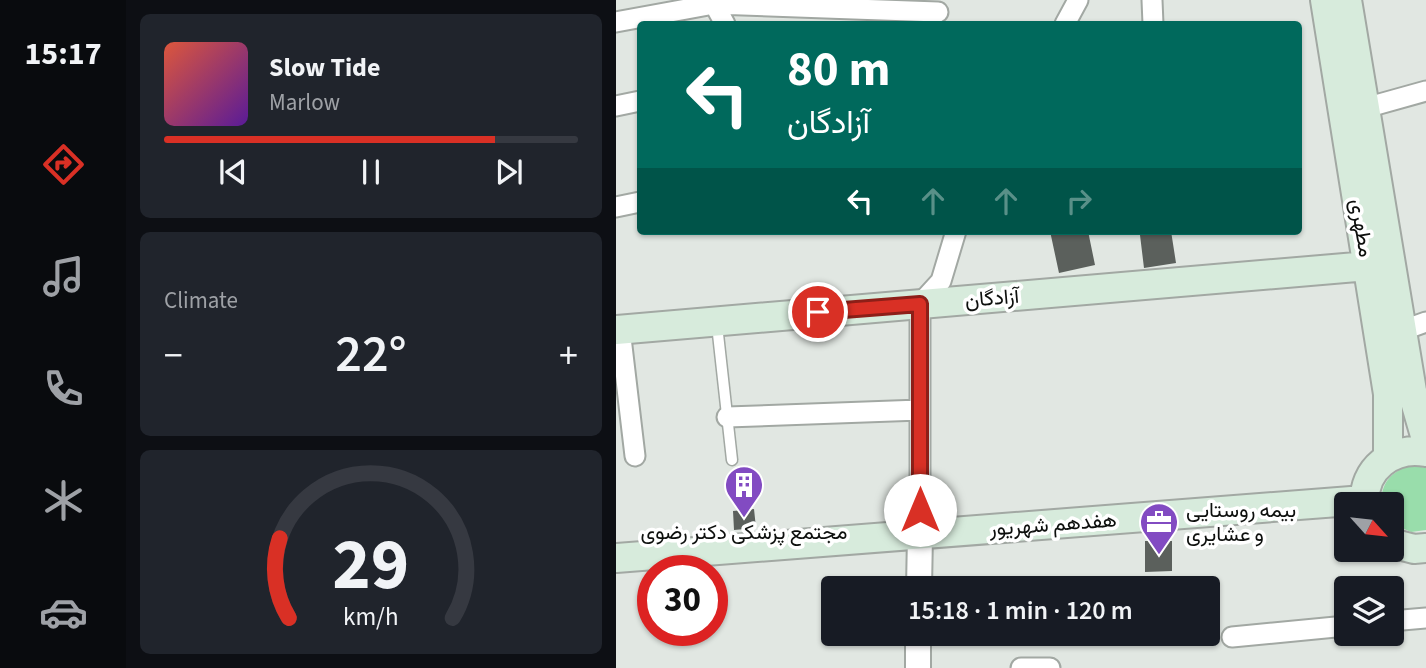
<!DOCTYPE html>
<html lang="en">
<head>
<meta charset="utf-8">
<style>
	:root { --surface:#171b24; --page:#20242c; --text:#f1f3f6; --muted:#9ea1a6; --line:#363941; --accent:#d93025 }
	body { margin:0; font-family:"Source Sans 3",Vazirmatn,sans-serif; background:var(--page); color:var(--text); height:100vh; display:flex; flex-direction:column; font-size:26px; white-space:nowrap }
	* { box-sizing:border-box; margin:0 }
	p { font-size:23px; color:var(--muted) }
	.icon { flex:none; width:38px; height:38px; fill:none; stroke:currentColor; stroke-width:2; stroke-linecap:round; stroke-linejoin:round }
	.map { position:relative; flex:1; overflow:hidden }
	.side { display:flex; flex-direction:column; gap:14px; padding:14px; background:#0d0f14; width:490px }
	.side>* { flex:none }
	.banner { position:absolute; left:21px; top:21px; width:665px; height:214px; border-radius:7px; box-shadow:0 2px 5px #0004; background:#00695c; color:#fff; overflow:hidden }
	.needle { width:46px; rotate:117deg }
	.fabs { position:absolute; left:718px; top:492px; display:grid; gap:14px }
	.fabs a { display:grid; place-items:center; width:70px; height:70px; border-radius:7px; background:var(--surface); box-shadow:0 2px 5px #0004; font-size:35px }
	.speed { position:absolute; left:21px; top:555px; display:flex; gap:14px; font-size:35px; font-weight:700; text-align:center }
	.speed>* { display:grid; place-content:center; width:91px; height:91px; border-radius:50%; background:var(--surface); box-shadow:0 2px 5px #0004; line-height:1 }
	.speed .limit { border:10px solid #d22; background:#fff; color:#111 }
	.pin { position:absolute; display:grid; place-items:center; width:60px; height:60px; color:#fff; margin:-30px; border:4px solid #fff; border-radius:50%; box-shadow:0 2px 7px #0007 }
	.me { position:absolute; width:77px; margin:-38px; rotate:0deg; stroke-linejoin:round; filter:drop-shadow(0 0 5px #0008) }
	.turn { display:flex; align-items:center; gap:24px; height:147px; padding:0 35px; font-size:32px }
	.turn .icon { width:91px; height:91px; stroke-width:2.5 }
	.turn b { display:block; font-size:49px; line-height:60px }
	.lanes { display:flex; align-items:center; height:66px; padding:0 35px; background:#0003; justify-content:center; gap:35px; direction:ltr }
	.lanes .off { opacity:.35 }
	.big { font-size:52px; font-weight:600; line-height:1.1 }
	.side .card { flex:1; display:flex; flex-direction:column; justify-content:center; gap:10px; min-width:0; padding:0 24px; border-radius:10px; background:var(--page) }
	.side .dial { align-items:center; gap:0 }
	.dial svg { height:182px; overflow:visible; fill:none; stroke:var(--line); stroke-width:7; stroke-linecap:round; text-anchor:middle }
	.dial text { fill:var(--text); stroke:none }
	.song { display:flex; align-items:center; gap:21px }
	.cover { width:84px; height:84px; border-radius:10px; background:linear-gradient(135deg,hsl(10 70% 55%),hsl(270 70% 35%)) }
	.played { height:7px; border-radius:4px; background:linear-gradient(90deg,var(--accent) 80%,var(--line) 80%) }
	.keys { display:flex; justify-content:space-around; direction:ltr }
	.heat { display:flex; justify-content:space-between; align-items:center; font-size:38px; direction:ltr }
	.trip { position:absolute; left:205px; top:576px; width:399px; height:70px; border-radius:7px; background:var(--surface); box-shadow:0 2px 5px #0004; font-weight:600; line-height:70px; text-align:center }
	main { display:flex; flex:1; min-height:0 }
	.tabs { display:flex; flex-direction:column; width:126px; justify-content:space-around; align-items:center; background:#090b0e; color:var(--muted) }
	.tabs .icon { width:49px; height:49px }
	.tabs .selected { color:var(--accent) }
	.tabs b { font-size:32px; color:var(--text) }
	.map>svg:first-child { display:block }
	.green { fill:#99ddab }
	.building { fill:#5b605c }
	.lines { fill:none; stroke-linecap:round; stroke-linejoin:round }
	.service-casing { stroke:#a2a8a3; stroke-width:13 }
	.minor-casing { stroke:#a2a8a3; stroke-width:23 }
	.tertiary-casing { stroke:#a2a8a3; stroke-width:28 }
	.secondary-casing { stroke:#a2a8a3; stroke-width:32 }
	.service { stroke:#fff; stroke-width:10 }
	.minor { stroke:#fff; stroke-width:19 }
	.tertiary { stroke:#fff; stroke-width:24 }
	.secondary { stroke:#d7ebdc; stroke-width:28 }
	.route-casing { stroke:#8d1f18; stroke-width:18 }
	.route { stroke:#d93025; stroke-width:12 }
	.labels { text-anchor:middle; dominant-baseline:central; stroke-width:7; stroke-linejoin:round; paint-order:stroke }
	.street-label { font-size:21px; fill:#0d0f0d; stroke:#fff }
	.poi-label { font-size:21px; fill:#0d0f0d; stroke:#fff; text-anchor:start }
</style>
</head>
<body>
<main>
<nav class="tabs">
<b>15:17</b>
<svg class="icon selected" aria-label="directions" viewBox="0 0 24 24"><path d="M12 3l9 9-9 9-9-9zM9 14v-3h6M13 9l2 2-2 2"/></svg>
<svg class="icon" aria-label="music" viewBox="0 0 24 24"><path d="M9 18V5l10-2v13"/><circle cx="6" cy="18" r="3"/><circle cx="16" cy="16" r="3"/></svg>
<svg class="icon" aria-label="phone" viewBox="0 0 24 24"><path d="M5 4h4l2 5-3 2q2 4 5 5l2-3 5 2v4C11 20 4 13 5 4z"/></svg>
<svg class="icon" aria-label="climate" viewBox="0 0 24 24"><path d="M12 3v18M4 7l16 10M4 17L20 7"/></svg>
<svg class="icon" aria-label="car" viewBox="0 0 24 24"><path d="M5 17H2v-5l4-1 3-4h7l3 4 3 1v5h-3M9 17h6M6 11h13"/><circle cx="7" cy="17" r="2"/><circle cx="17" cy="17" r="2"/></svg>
</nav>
<section class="side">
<div class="card">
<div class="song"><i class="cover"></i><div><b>Slow Tide</b><p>Marlow</p></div></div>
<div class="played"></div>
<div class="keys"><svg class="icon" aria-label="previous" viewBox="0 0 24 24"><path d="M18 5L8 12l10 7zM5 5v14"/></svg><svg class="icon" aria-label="pause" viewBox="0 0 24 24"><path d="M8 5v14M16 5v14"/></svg><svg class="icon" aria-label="next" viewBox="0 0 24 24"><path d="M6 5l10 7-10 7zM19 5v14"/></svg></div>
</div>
<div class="card"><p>Climate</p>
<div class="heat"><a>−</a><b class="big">22°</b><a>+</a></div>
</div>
<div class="card dial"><svg viewBox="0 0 100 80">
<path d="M14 69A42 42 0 1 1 86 69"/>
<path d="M14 69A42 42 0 0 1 10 34" stroke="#d93025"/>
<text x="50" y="56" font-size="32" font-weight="700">29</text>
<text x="50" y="72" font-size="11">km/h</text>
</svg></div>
</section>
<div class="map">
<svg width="810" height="668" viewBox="0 0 810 668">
	<rect width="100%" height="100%" fill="#e1e7e2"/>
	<path class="green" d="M 796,465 L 810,468 L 810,530 L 795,532 L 775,523 L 775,504 L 765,504 C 765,483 775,471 796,465 Z"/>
	<path class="building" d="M 434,231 L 472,231 L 479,265 L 443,273 Z
		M 555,231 L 560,263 L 528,268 L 524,235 Z
		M 138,509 L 140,528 L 118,530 L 117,511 Z
		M 529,541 L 556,541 L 556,571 L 529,572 Z"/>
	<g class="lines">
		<defs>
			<path id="service" d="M 101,325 L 116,460"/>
			<path id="minor" d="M 98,0 L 98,4 L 109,24
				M 536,0 L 537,24
				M 0,22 L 98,4 L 322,12
				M 449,24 L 462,0
				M 0,106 L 24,101
				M 749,108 L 810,91
				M 0,207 L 24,202
				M 4,329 L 19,456
				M 785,331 L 810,322
				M 111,417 L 304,410
				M 304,535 L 304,304 L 325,281 L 340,231
				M 775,621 L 810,618
				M 616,637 L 730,626
				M 405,668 L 434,668"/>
			<path id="tertiary" d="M 303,588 L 304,535
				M 302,668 L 302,634"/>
			<path id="secondary" d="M 709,0 L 772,394 L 772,457
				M 731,0 L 796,391 L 810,439
				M 0,330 L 752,266
				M 749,504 C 746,469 777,446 810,452
				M 775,543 L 798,549 L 810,548
				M 0,558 L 748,500"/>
		</defs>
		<use href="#service" class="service-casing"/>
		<use href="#minor" class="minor-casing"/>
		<use href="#tertiary" class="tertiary-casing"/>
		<use href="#secondary" class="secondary-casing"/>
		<use href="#service" class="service"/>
		<use href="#minor" class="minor"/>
		<use href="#tertiary" class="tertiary"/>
		<use href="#secondary" class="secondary"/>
	</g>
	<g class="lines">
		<defs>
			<path id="route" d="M 202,312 L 304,304 L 304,510"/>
		</defs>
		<use href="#route" class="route-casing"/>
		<use href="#route" class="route"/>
	</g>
	<defs>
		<symbol id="building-pin" viewBox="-11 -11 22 30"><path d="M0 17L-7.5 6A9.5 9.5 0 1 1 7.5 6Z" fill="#824bc2" stroke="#fff"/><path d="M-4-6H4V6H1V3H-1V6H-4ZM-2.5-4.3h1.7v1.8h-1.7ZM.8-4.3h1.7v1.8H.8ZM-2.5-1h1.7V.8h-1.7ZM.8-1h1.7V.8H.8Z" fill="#fff"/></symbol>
		<symbol id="office-pin" viewBox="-11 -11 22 30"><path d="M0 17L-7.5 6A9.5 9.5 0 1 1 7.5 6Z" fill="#824bc2" stroke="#fff"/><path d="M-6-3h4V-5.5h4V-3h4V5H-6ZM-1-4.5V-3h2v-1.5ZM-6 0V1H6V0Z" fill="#fff"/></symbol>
	</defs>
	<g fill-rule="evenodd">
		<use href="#building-pin" x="106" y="463" width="44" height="60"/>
		<use href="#office-pin" x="521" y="500" width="44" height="60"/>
	</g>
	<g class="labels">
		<g class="street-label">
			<text transform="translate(746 228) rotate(81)">مطهری</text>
			<text transform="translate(376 298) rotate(-5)">آزادگان</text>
			<text transform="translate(437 524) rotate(-4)">هفدهم شهریور</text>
		</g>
		<g class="poi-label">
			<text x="570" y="510">بیمه روستایی<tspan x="570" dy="24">و عشایری</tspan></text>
			<text x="128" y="532" text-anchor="middle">مجتمع پزشکی دکتر رضوی</text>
		</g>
	</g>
</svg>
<div class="fabs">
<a><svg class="needle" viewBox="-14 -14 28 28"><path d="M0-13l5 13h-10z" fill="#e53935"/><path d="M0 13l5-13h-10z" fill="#9ea1a6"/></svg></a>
<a><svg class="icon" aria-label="layers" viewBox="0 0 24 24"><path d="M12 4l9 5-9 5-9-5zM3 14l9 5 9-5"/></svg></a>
</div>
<div class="speed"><div class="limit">30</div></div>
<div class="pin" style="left:202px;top:312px;background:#d93025"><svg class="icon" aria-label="arrive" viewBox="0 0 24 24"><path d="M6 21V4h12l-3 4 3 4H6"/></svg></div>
<svg class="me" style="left:304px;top:510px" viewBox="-20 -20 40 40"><circle r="19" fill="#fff"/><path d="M0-13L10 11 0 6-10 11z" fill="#d93025"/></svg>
<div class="trip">15:18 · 1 min · 120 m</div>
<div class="banner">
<div class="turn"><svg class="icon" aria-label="left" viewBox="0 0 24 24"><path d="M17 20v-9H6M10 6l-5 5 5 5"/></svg><div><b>80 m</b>آزادگان</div></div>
<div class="lanes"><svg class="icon" aria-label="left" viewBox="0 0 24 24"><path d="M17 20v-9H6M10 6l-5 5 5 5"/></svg><svg class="icon off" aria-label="ahead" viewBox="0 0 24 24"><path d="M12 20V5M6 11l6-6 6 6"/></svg><svg class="icon off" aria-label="ahead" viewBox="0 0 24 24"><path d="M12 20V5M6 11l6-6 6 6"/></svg><svg class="icon off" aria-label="right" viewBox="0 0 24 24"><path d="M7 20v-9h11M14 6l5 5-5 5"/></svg></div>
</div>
</div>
</main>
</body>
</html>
